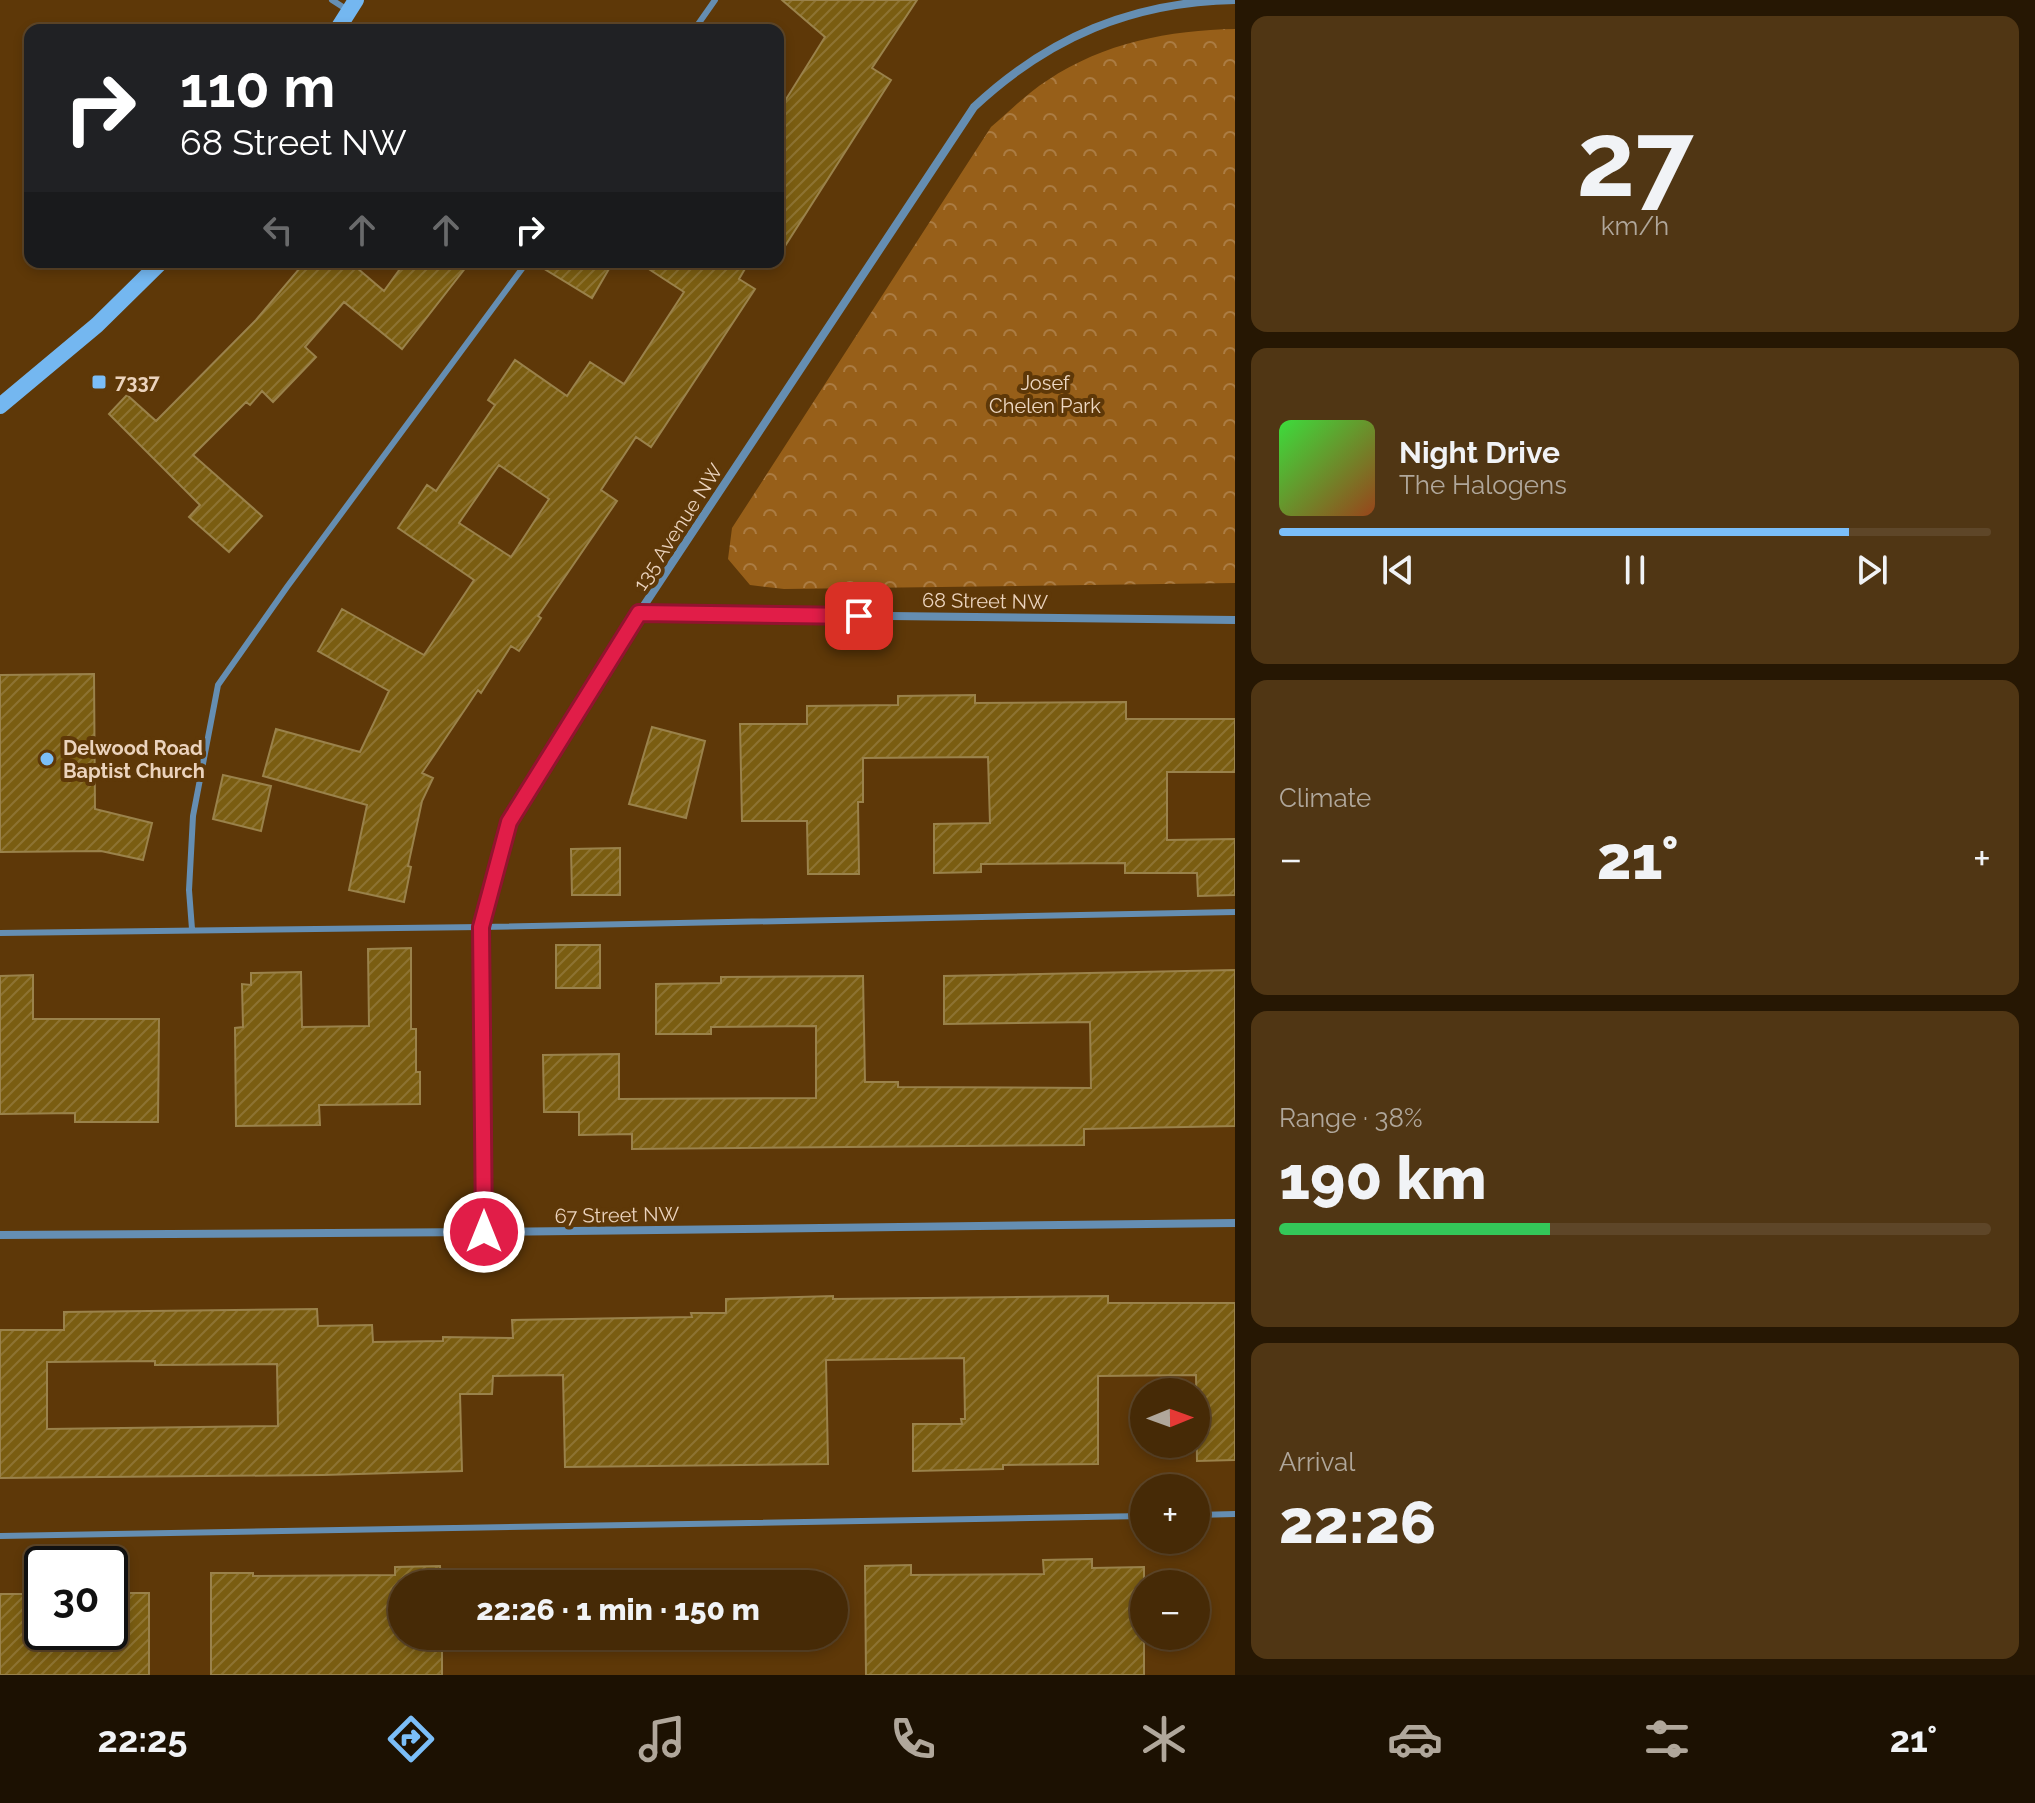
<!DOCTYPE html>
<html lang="en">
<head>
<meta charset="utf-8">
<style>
	:root { --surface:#462a06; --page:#503614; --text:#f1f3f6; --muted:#b0a79b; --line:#5e4628; --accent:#7bbef8 }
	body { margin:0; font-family:Raleway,sans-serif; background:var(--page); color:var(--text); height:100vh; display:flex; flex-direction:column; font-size:30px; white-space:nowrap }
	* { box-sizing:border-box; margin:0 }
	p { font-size:26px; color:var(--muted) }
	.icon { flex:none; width:44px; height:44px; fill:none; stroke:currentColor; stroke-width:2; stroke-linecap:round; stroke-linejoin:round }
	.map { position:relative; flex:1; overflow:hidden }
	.sheet { display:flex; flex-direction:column; gap:16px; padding:16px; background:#261703; width:800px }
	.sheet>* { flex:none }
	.guide { position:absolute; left:24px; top:24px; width:760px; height:244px; border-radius:16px; box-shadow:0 4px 12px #0003,0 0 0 2px var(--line); background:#202124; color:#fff; overflow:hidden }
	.needle { width:52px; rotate:89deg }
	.fabs { position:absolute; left:1130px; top:1378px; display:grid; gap:16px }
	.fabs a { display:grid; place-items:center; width:80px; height:80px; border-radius:50%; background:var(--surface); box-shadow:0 4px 12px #0003,0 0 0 2px var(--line); font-size:40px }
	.speed { position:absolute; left:24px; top:1546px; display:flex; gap:16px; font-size:40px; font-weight:700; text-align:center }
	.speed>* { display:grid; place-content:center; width:104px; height:104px; border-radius:50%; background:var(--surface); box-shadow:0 4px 12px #0003,0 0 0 2px var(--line); line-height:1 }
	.speed .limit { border:4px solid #111; border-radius:12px; background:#fff; color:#111 }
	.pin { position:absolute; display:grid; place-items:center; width:68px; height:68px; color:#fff; margin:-34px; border-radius:16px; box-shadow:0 4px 12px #0006 }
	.me { position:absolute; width:88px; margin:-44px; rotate:0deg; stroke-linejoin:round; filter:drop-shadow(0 0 6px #0008) }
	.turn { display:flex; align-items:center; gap:28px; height:168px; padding:0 24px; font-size:36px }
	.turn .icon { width:104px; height:104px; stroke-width:2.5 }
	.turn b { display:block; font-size:56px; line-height:68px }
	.lanes { display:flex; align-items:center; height:76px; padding:0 24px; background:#0003; justify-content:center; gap:40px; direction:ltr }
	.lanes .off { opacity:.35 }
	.big { font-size:60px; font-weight:800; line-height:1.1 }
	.sheet .card { flex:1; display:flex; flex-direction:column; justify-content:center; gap:12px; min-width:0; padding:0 28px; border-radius:16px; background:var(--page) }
	.sheet .dial { align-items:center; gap:0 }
	.dial b { font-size:104px; line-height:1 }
	.song { display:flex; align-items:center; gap:24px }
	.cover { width:96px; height:96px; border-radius:12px; background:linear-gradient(135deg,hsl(120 70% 55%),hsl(20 70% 35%)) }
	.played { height:8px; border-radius:4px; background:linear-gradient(90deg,var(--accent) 80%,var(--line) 80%) }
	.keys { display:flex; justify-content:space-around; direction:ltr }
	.heat { display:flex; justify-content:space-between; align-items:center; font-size:44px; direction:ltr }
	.charge { height:12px; border-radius:6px; background:linear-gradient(90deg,#34c759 38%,var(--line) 0) }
	.trip { position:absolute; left:388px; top:1570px; width:460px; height:80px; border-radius:40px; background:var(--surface); box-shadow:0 4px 12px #0003,0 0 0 2px var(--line); font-weight:800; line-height:80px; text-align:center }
	.tab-bar { display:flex; height:128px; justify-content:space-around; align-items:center; background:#1c1102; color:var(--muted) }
	.tab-bar .icon { width:56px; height:56px }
	.tab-bar .current { color:var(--accent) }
	.tab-bar b { font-size:36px; color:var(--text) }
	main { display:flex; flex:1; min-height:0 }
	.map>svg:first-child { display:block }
	.park { fill:url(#park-crowns) }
	.building { fill:url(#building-hatch); stroke:#9a824b; stroke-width:2; fill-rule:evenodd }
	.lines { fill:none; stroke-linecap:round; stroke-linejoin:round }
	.lane { stroke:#658eb2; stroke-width:6 }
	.street { stroke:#658eb2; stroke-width:8 }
	.secondary { stroke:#74b7f0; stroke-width:16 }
	.route-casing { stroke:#92132f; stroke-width:20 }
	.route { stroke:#e11d48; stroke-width:14 }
	.poi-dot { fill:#7bbef8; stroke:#5e3808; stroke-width:3 }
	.labels { text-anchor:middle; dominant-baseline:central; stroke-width:8; stroke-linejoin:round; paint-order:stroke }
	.poi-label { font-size:20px; font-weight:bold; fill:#ebd3bd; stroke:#5e3808; text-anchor:start }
	.park-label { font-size:20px; fill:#eed8c3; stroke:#5e3808 }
	.street-label { font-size:20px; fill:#ebd3bd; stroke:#5e3808 }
</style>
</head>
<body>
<main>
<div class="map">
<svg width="1235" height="1675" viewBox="0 0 1235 1675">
	<defs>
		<pattern id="park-crowns" width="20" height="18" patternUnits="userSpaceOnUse" patternTransform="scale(2)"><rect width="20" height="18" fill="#975f19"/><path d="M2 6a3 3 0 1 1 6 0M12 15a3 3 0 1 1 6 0" fill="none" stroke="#ab7c43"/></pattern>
		<pattern id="building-hatch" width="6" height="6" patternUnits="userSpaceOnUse" patternTransform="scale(2)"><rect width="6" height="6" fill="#7a5d11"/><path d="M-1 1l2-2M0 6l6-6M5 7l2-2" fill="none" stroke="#8d7332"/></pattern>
	</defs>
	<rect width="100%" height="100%" fill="#5e3808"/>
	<path class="park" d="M 1235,29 L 1235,583 L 784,589 L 750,585 L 728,559 L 732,528 L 991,127 C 1009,112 1027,93 1048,80 C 1103,43 1170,30 1235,29 Z"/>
	<path class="building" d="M 782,0 L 917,0 L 872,68 L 891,80 L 778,257 L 778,112 L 825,37 Z
		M 305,262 L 350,262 L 384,291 L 405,262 L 470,262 L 402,349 L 344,302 L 305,347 L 316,357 L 273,402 L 262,391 L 250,405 L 246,402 L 193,455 L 262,516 L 229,552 L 189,517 L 200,505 L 109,414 L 127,395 L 156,421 L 256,320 Z
		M 533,262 L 613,262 L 592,298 Z
		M 638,262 L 749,262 L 739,279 L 755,289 L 651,447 L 636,437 L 601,490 L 617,501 L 538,616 L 541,618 L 519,651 L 511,646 L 481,693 L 478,690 L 422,773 L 433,778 L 422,801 L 408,866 L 411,867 L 404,902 L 349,890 L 367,805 L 263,776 L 276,729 L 360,752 L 389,691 L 318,651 L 342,609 L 424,655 L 474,580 L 398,528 L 427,485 L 436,491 L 495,405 L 488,400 L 515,360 L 567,396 L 590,362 L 624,384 L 684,292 ZM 499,465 L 549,499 L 511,557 L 459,523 Z
		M 94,674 L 95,809 L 152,823 L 143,860 L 101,851 L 0,852 L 0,675 Z
		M 975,695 L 975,703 L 1126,702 L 1126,719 L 1235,719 L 1235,772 L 1167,772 L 1167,840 L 1235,839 L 1235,895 L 1198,896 L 1197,873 L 1125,873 L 1125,863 L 981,864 L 981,872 L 934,873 L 934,824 L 990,823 L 988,757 L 863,758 L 863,802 L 858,802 L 859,874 L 808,874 L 807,821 L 742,821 L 740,724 L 807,724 L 807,706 L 898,705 L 898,696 Z
		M 652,727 L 705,741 L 686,818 L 629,804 Z
		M 223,775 L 271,786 L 261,831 L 213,819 Z
		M 620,848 L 620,895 L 572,895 L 571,849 Z
		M 556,945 L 600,945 L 600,988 L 556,988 Z
		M 411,948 L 411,1029 L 416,1029 L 416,1072 L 420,1072 L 420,1104 L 319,1105 L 320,1125 L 236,1126 L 235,1028 L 243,1027 L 242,984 L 251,985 L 251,973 L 301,972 L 302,1027 L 369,1026 L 368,949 Z
		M 1235,970 L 1235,1126 L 1084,1129 L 1084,1145 L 632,1149 L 632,1134 L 579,1135 L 579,1112 L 544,1112 L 543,1055 L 619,1054 L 619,1099 L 816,1098 L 816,1026 L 711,1027 L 711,1034 L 656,1034 L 656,984 L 721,983 L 721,977 L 863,976 L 865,1082 L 898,1082 L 898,1087 L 1091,1088 L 1090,1022 L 944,1024 L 944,976 Z
		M 33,975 L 33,1019 L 159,1019 L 158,1122 L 75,1122 L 75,1113 L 0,1114 L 0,976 Z
		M 833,1296 L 833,1299 L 1108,1296 L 1108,1303 L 1235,1303 L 1235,1460 L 1197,1461 L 1196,1375 L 1098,1376 L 1098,1464 L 1003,1465 L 1003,1469 L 913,1471 L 913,1424 L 962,1424 L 961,1419 L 965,1419 L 964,1358 L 826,1360 L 828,1464 L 565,1467 L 563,1375 L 493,1376 L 492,1394 L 460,1394 L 462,1471 L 323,1475 L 0,1478 L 0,1330 L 64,1330 L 64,1312 L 317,1309 L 318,1326 L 372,1325 L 373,1342 L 443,1341 L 443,1337 L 513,1338 L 512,1320 L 692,1317 L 691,1313 L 726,1313 L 726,1299 ZM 155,1361 L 155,1365 L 277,1364 L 278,1426 L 47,1429 L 47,1362 Z
		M 1092,1559 L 1092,1568 L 1144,1567 L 1144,1675 L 866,1675 L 865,1566 L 911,1565 L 911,1575 L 1044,1574 L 1043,1560 Z
		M 440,1566 L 441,1584 L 402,1584 L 402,1636 L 442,1636 L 442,1675 L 211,1675 L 211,1573 L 253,1573 L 253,1576 L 395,1575 L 395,1567 Z
		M 110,1593 L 149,1593 L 149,1675 L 0,1675 L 0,1594 L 42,1594 L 42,1632 L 110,1632 Z"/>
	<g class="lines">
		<path class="lane" d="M 332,0 L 346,9
			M 694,30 L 715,0
			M 192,929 L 189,890 L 193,816 L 218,685 L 287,587 L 527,262
			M 0,933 L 481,927 L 1235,912
			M 1196,1515 L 1235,1514
			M 0,1536 L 1144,1516"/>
		<path class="street" d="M 639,613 L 1235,620
			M 484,1232 L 481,927 L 509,822 L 639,613 L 974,107 C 1049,37 1132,2 1235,0
			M 0,1235 L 484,1232 L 1235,1223"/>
		<path class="secondary" d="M 337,30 L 356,0
			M 0,406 L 97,325 L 161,262"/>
	</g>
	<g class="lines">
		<defs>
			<path id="route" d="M 484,1232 L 481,927 L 509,822 L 639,613 L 859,616"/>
		</defs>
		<use href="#route" class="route-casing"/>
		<use href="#route" class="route"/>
	</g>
	<g class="poi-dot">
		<rect x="91" y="374" width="16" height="16" rx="4"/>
		<circle cx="47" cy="759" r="8"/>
	</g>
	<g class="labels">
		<g class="poi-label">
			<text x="115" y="382">7337</text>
			<text x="63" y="748">Delwood Road<tspan x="63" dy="23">Baptist Church</tspan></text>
		</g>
		<g class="park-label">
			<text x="1045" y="383">Josef<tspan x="1045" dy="23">Chelen Park</tspan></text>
		</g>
		<g class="street-label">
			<text transform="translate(678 527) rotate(-57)">135 Avenue NW</text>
			<text transform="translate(985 601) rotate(1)">68 Street NW</text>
			<text transform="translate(617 1215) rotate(-1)">67 Street NW</text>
		</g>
	</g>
</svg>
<div class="fabs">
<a><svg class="needle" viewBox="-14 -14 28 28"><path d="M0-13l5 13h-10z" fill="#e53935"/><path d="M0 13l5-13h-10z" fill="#b0a79b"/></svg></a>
<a>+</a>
<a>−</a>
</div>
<div class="speed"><div class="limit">30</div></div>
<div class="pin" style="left:859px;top:616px;background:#d93025"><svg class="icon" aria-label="arrive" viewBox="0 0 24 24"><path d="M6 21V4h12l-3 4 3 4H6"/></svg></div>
<svg class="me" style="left:484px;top:1232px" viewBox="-20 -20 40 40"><circle r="17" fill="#e11d48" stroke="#fff" stroke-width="3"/><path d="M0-11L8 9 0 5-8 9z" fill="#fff"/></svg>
<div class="trip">22:26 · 1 min · 150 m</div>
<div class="guide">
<div class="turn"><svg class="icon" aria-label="right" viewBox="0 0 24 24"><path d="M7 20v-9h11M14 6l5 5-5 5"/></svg><div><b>110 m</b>68 Street NW</div></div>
<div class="lanes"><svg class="icon off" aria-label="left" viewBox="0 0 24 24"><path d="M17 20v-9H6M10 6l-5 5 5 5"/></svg><svg class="icon off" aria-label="ahead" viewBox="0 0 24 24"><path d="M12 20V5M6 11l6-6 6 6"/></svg><svg class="icon off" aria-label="ahead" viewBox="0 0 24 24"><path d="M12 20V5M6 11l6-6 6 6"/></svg><svg class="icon" aria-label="right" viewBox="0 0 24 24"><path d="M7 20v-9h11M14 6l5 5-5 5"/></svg></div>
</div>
</div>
<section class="sheet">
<div class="card dial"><b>27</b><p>km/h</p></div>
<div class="card">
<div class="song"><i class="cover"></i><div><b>Night Drive</b><p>The Halogens</p></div></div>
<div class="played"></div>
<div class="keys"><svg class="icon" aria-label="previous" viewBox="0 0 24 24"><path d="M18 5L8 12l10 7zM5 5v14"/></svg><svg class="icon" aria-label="pause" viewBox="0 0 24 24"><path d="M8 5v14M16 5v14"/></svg><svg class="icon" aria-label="next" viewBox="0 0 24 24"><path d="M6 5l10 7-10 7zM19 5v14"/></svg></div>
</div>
<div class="card"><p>Climate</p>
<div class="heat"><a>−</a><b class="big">21°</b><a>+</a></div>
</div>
<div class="card"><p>Range · 38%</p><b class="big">190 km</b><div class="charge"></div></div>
<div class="card"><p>Arrival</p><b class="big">22:26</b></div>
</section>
</main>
<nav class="tab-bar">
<b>22:25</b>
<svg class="icon current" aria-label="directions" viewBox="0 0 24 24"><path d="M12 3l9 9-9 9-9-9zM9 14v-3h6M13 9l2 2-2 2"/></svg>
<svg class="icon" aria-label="music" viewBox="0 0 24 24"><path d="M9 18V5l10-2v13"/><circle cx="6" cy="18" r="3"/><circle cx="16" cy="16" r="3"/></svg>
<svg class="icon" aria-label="phone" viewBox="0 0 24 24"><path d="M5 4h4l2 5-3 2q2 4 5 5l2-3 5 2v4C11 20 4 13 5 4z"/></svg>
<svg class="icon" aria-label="climate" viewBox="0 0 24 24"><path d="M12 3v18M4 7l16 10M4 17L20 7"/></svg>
<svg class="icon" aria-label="car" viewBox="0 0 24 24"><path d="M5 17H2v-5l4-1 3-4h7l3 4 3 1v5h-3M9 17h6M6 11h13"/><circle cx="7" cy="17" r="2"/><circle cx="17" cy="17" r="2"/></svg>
<svg class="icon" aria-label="filters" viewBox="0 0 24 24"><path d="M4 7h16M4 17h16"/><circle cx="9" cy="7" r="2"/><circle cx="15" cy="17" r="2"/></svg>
<b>21°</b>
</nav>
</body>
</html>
